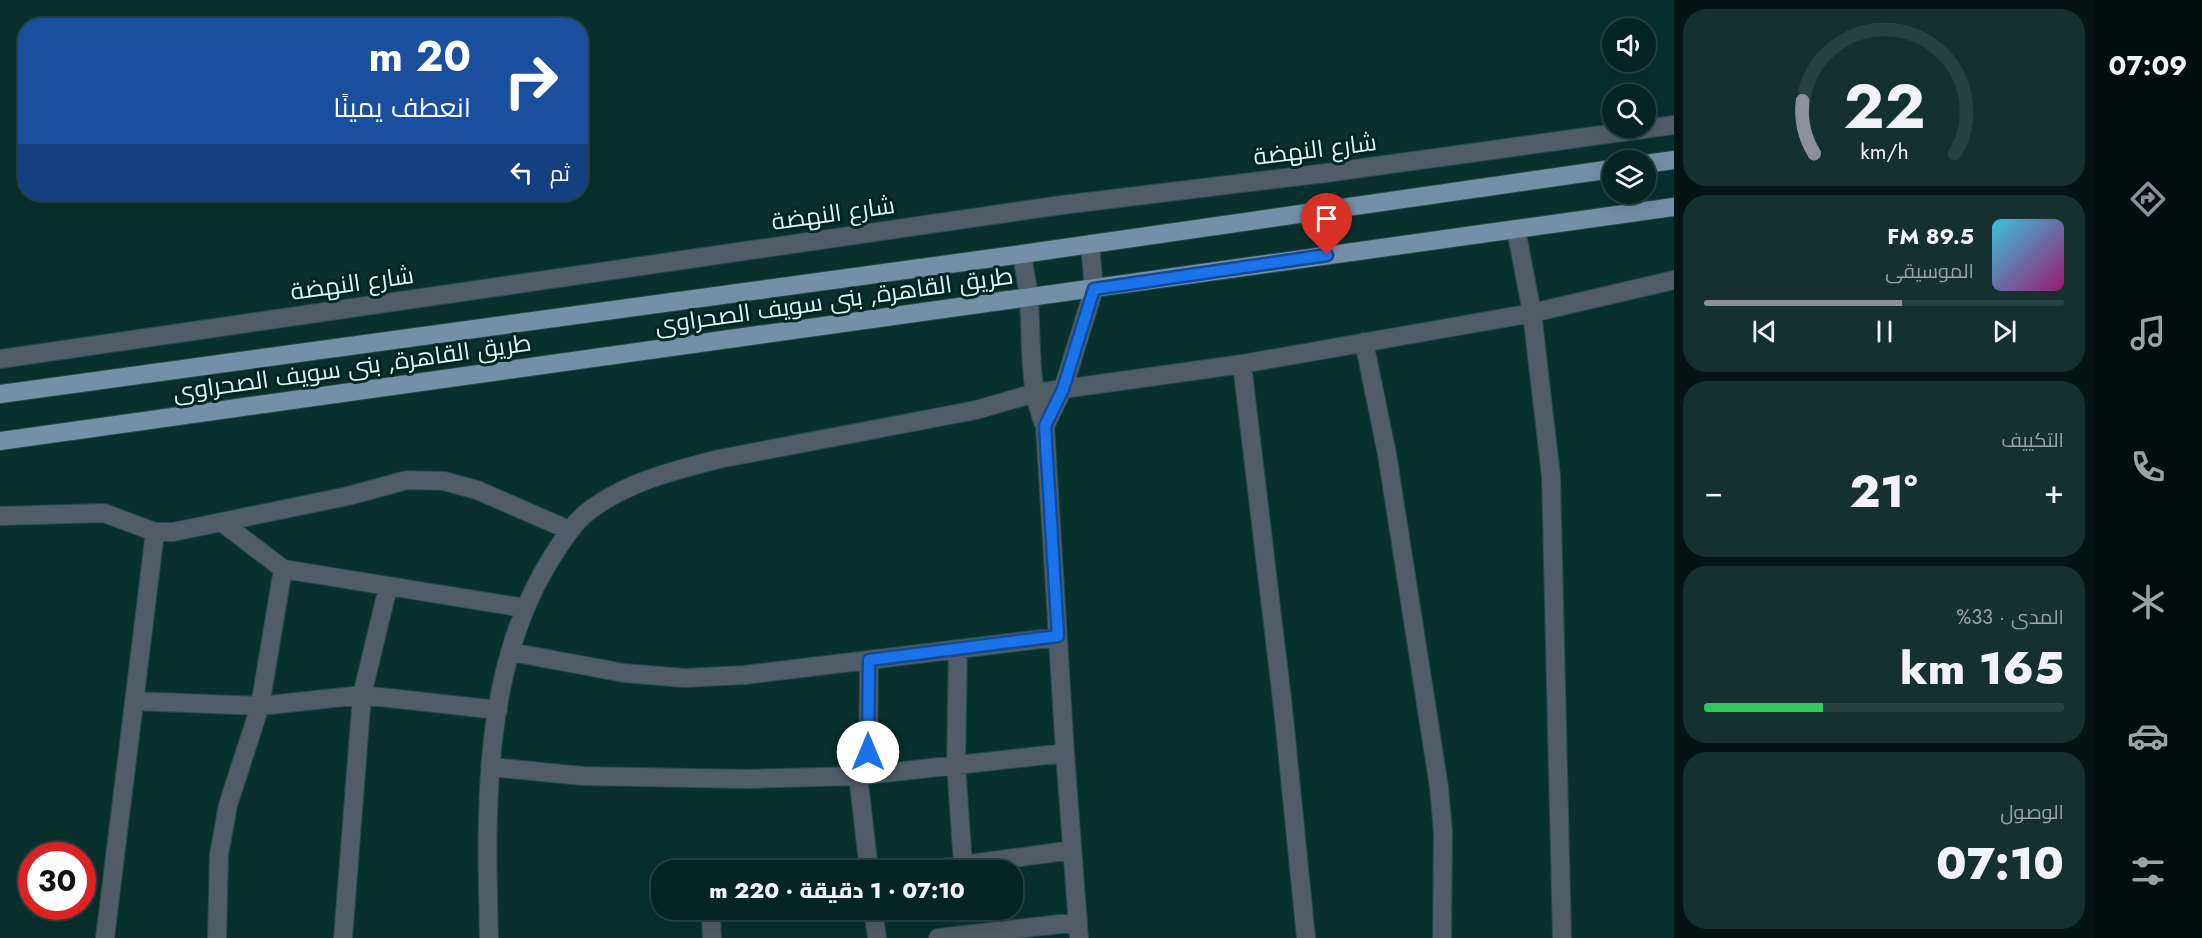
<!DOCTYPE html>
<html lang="ar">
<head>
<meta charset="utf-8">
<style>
	:root { --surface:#062422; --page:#14302f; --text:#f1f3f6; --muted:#98a4a5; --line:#274140; --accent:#8c9099 }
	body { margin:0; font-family:Jost,Cairo,sans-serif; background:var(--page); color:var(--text); direction:rtl; height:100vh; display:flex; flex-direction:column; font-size:22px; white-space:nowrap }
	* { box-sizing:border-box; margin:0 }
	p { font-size:20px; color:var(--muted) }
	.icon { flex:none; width:33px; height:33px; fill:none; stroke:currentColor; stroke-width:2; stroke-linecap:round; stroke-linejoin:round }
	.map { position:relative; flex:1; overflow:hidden; direction:ltr }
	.side { display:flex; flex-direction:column; gap:9px; padding:9px; background:#031413; width:420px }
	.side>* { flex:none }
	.top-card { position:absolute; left:18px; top:18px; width:570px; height:183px; border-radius:24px; box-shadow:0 6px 24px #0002,0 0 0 2px var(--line); direction:rtl; background:#1a4fa0; color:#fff; overflow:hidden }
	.tools { position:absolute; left:1602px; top:18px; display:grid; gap:12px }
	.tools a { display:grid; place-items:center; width:54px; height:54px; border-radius:50%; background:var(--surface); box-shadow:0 6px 24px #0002,0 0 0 2px var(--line); font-size:30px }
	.speed { position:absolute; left:18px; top:842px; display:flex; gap:12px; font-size:30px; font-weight:700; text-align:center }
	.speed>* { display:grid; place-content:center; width:78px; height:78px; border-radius:50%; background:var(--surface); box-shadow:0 6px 24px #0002,0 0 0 2px var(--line); line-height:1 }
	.speed .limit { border:9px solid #d22; background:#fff; color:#111 }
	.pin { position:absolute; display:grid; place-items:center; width:51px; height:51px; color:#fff; margin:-62px -26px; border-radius:50% 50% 50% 0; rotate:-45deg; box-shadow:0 0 6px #0007 }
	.pin .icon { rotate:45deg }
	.me { position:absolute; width:66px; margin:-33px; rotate:0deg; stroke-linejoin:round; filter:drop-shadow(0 0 4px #0008) }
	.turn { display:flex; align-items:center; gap:21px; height:126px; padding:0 18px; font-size:27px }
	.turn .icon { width:78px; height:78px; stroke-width:2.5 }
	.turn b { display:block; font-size:42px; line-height:51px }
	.then { display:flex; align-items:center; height:57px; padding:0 18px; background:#0003; gap:12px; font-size:22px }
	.big { font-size:45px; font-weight:800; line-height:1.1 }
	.side .card { flex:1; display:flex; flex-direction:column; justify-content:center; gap:9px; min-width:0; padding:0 21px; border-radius:24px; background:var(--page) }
	.side .dial { align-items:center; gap:0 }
	.dial svg { height:156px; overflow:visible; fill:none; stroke:var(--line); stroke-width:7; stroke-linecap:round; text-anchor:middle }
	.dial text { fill:var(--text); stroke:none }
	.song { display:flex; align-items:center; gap:18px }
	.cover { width:72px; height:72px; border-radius:9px; background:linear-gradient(135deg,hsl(190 70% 55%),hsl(320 70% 35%)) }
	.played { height:6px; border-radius:3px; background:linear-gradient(90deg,var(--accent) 55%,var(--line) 55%) }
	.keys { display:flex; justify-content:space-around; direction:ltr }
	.heat { display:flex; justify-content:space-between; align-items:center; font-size:33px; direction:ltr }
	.charge { height:9px; border-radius:4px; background:linear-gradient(90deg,#34c759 33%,var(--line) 0) }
	.trip { position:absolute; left:651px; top:860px; width:372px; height:60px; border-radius:24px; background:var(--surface); box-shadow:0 6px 24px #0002,0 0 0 2px var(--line); font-weight:800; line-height:60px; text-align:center; direction:rtl }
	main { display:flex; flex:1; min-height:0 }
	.dock { display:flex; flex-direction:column; width:108px; justify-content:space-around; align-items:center; background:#020e0e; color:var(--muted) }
	.dock .icon { width:42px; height:42px }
	.dock .active { color:var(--accent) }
	.dock b { font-size:27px; color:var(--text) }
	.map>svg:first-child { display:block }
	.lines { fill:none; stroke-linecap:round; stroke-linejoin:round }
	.minor-casing { stroke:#264c49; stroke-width:20 }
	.major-casing { stroke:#264c49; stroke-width:20 }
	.minor { stroke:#505d68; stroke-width:18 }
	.major { stroke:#758fa7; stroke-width:18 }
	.route-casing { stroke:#114b97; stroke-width:15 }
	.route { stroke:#1a73e8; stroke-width:10 }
	.labels { text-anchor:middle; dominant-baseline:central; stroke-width:6; stroke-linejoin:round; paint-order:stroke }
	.street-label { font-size:24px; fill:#dcf6f2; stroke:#002623 }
</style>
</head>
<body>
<main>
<nav class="dock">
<b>07:09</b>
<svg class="icon active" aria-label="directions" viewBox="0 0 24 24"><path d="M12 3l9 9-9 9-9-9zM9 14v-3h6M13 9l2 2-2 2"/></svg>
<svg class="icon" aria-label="music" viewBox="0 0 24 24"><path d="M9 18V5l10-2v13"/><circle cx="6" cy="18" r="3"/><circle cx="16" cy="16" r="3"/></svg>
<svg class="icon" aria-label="phone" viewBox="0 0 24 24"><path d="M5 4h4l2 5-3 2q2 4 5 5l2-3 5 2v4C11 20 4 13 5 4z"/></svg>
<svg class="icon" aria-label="climate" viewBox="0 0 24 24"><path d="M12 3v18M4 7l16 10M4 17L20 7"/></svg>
<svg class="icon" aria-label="car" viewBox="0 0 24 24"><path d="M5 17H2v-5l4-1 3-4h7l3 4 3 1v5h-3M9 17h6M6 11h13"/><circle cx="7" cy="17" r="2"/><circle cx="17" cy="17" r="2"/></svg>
<svg class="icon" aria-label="filters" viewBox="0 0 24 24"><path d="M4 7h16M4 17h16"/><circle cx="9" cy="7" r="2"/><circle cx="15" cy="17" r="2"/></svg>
</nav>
<section class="side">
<div class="card dial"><svg viewBox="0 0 100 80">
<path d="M14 69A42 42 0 1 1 86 69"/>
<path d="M14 69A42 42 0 0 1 8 42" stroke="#8c9099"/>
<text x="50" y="56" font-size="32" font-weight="700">22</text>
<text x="50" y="72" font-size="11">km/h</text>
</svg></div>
<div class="card">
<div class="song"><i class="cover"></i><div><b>89.5 FM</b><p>الموسيقى</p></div></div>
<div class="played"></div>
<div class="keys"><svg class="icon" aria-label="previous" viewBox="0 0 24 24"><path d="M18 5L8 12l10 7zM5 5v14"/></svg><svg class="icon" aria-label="pause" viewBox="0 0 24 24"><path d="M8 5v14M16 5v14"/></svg><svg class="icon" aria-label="next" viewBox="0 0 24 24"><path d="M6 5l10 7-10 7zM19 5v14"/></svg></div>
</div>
<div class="card"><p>التكييف</p>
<div class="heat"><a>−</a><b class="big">21°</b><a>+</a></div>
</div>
<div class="card"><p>المدى · 33%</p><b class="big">165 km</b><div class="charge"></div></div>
<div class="card"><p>الوصول</p><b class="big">07:10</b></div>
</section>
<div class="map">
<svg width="1674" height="938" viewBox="0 0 1674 938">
	<rect width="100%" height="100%" fill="#08302d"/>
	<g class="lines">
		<defs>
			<path id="minor" d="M 1516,229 L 1532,313 L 1551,476 L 1562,938
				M 1022,254 C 1024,269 1028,285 1029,301 C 1032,341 1028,389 1045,426 L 1065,753 L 1079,938
				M 1364,342 L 1387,454 L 1439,787 L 1443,832 L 1442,938
				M 0,359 L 1062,205 L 1326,173 L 1674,125
				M 1242,364 L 1283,708 L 1306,938
				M 1045,426 L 1063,389 L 1094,289 L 1090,244
				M 0,516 L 104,513 L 155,532 L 173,532 L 348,496 L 407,480 L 444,481 L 477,490 L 569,530
				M 223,523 L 283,569 L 525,608
				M 958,649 L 956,764 L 963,865
				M 511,652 L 624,673 L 685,678 L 744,675 L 1058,637
				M 134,701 L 260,706 L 362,695 L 498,710
				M 491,767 L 583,776 L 747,779 L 858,776 L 1065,753
				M 868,775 L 869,660
				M 858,776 L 869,870
				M 927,870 L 1072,850
				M 873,909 L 877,938
				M 105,938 L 155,532
				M 217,938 L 219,855 L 228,805 L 260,706 L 283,569
				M 343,938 L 362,695 L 388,587
				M 489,938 C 486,811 481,669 552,557 C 562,542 571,526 585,514 C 623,483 672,471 719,459 L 976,410 L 1035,393 L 1242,364 L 1532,313 L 1674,280
				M 712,938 L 711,919 L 716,909
				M 938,938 L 1078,922"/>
			<path id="major" d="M 1646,164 L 1674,160
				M 0,394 L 1022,254 L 1612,169
				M 0,441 L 1674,207"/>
		</defs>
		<use href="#minor" class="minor-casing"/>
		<use href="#major" class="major-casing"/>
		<use href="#minor" class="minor"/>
		<use href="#major" class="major"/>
	</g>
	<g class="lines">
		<defs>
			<path id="route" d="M 868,752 L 869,660 L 1058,636 L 1045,426 L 1063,389 L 1094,289 L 1327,255"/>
		</defs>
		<use href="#route" class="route-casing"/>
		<use href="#route" class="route"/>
	</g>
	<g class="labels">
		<g class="street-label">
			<text transform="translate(1315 149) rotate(-7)">شارع النهضة</text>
			<text transform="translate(833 213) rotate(-8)">شارع النهضة</text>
			<text transform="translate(352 283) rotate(-8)">شارع النهضة</text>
			<text transform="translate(834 300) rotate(-8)">طريق القاهرة, بنى سويف الصحراوى</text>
			<text transform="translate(352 367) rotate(-8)">طريق القاهرة, بنى سويف الصحراوى</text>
		</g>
	</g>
</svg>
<div class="tools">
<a><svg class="icon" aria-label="sound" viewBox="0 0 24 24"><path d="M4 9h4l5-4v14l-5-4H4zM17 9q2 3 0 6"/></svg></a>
<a><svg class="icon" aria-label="search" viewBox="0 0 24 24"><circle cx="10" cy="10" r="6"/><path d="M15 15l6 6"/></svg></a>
<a><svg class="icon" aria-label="layers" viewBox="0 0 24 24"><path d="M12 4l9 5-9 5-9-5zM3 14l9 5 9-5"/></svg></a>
</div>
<div class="speed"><div class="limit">30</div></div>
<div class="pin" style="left:1327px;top:255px;background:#d93025"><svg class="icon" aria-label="arrive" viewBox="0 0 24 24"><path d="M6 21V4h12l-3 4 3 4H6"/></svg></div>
<svg class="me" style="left:868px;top:752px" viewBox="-20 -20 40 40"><circle r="19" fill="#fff"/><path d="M0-13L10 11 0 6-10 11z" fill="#1a73e8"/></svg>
<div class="trip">07:10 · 1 دقيقة · 220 m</div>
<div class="top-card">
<div class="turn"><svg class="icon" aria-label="right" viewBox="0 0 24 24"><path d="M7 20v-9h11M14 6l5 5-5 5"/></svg><div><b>20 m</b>انعطف يمينًا</div></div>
<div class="then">ثم<svg class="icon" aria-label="left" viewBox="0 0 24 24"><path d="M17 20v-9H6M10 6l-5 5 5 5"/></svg></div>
</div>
</div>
</main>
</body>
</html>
